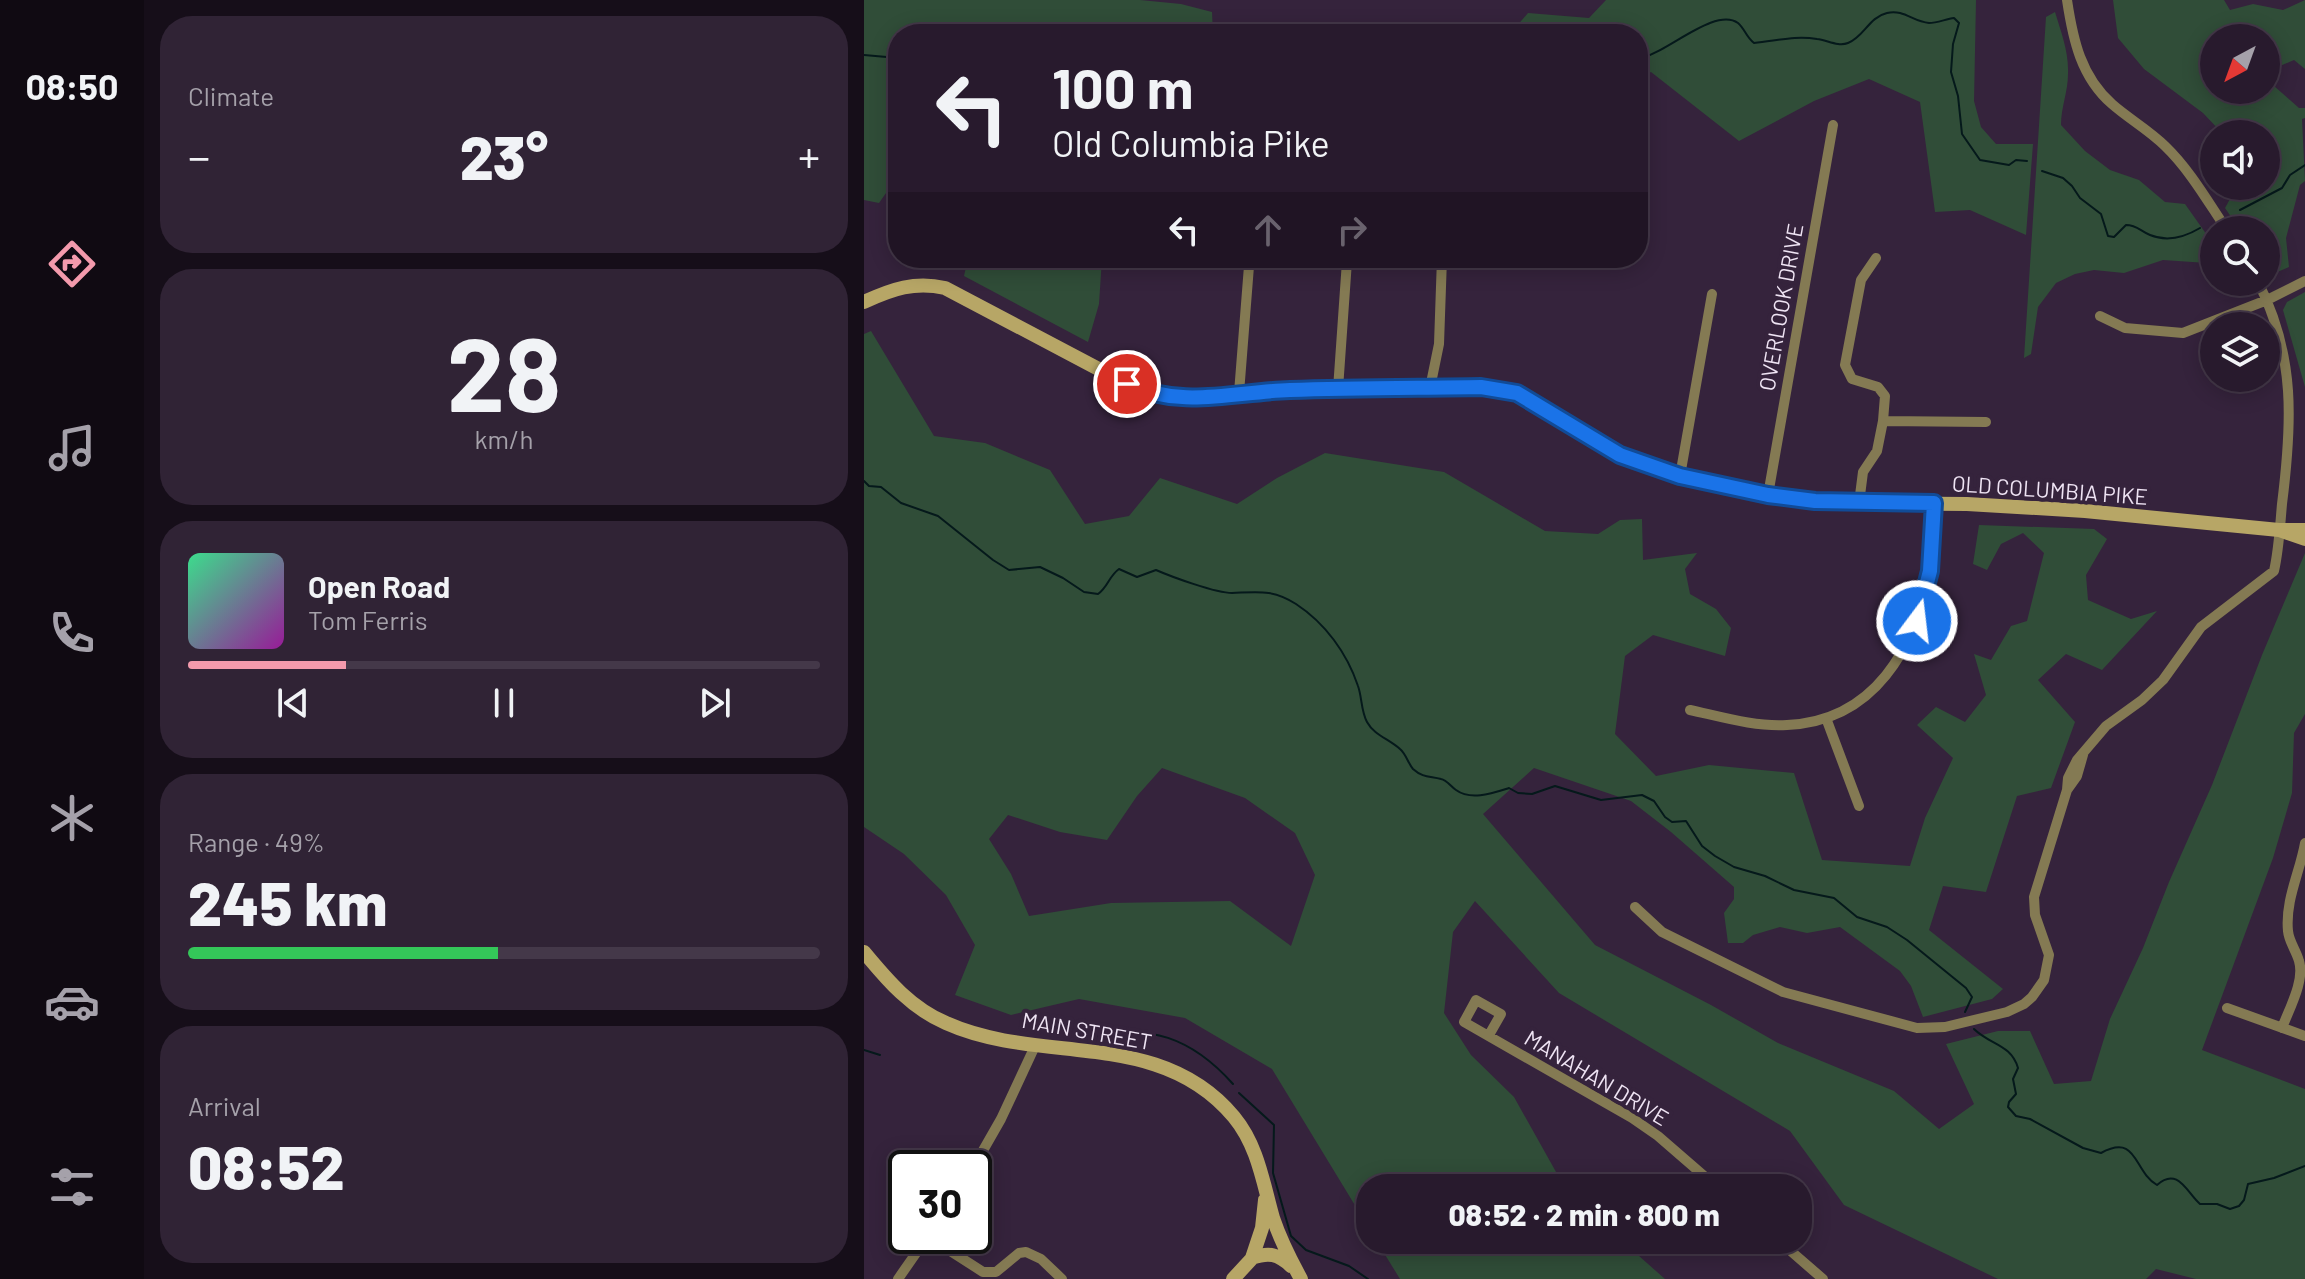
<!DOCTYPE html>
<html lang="en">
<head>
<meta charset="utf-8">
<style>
	:root { --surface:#281a2d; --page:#302335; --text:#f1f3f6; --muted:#a5a1aa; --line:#443849; --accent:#f39aac }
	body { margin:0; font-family:Barlow,sans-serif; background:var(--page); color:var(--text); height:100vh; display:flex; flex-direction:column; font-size:30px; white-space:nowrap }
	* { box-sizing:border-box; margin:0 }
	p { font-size:26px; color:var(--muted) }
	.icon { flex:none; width:44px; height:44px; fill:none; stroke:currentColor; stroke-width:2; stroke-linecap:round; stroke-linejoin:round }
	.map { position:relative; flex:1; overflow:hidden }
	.side { display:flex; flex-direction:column; gap:16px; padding:16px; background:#160e19; width:720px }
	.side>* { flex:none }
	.top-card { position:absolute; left:24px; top:24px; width:760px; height:244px; border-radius:32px; box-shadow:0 4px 20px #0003,0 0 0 2px var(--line); background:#281a2d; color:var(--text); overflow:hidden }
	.needle { width:52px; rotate:221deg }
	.fabs { position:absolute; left:1336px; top:24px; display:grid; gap:16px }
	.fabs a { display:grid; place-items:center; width:80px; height:80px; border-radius:50%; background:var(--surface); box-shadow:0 4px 20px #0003,0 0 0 2px var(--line); font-size:40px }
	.speed { position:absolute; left:24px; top:1150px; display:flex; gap:16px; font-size:40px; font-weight:700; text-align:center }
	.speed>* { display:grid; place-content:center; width:104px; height:104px; border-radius:50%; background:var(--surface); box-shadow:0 4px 20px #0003,0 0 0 2px var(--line); line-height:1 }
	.speed .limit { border:4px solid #111; border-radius:12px; background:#fff; color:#111 }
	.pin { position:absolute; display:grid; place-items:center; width:68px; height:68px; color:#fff; margin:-34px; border:4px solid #fff; border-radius:50%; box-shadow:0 2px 8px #0007 }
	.me { position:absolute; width:88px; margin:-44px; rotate:15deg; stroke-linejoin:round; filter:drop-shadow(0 0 6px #0008) }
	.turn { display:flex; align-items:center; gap:28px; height:168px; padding:0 32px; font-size:36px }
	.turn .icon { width:104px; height:104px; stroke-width:2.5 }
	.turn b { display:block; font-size:56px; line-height:68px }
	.lanes { display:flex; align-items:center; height:76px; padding:0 32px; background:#0003; justify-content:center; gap:40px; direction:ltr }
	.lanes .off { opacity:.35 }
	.big { font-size:60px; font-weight:800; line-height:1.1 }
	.side .card { flex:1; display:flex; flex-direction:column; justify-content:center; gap:12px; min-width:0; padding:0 28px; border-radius:32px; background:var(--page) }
	.side .dial { align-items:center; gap:0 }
	.dial b { font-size:104px; line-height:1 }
	.song { display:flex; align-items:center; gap:24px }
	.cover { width:96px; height:96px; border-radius:12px; background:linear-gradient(135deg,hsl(150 70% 55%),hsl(300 70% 35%)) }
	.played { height:8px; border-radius:4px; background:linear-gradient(90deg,var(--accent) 25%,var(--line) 25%) }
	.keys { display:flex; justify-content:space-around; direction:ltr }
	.heat { display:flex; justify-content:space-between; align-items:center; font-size:44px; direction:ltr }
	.charge { height:12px; border-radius:6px; background:linear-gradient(90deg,#34c759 49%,var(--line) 0) }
	.trip { position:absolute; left:492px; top:1174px; width:456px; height:80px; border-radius:32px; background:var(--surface); box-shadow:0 4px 20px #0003,0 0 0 2px var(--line); font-weight:800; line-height:80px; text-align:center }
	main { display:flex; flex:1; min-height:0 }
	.tabs { display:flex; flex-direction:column; width:144px; justify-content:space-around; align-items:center; background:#100a12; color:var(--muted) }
	.tabs .icon { width:56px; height:56px }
	.tabs .selected { color:var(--accent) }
	.tabs b { font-size:36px; color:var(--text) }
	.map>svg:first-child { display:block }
	.green { fill:#304d38; fill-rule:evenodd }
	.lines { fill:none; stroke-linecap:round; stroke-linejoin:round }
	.stream { stroke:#05191b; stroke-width:2 }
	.street { stroke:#847a53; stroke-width:10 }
	.secondary { stroke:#b7a666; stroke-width:14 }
	.route-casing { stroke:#114b97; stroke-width:20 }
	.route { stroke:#1a73e8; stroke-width:14 }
	.labels { text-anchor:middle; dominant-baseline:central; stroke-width:8; stroke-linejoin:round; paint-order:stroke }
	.street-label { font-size:22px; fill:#efe4f4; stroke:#35233c }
</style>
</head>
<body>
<main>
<nav class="tabs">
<b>08:50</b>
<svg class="icon selected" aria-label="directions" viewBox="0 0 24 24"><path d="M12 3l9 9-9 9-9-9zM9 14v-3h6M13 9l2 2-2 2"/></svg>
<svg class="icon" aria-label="music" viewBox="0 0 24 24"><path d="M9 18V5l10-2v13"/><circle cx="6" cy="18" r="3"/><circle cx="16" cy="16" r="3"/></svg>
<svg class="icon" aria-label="phone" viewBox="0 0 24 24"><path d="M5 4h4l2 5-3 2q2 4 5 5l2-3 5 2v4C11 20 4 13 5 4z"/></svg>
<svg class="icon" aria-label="climate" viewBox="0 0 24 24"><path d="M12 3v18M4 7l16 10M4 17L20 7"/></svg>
<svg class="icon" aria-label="car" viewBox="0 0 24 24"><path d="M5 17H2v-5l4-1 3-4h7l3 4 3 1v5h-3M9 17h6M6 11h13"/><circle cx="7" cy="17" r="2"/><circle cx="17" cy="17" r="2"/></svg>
<svg class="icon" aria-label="filters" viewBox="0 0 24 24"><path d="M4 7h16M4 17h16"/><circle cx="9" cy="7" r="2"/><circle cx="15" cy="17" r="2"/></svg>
</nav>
<section class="side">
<div class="card"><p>Climate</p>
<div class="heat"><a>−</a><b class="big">23°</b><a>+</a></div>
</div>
<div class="card dial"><b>28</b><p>km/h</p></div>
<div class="card">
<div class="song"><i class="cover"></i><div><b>Open Road</b><p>Tom Ferris</p></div></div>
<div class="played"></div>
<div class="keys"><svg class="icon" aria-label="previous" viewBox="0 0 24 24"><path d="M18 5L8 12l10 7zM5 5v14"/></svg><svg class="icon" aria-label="pause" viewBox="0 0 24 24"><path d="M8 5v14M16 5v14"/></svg><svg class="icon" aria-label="next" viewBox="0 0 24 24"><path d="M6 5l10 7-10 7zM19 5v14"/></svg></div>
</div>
<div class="card"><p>Range · 49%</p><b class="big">245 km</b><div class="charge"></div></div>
<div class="card"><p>Arrival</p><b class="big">08:52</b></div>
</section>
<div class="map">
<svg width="1441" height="1279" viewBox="0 0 1441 1279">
	<rect width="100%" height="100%" fill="#35233c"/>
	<path class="green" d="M 0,0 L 276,0 L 317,4 L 348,12 L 349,34 L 34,34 L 34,176 L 15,203 L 0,200 Z
		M 742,0 L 1112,0 L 1110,101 L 1117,127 L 1132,144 L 1169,144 L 1162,235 L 1106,210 L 1071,212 L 1056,102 L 1005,79 L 950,101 L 875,141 L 787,72 L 774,78 L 774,34 L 646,34 L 664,13 L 725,18 Z
		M 1249,0 L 1360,0 L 1366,10 L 1389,4 L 1419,10 L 1441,0 L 1441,69 L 1430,60 L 1409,69 L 1410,86 L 1435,108 L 1441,108 L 1441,118 L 1438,119 L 1441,181 L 1436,185 L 1422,238 L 1425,267 L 1406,275 L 1402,269 L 1402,230 L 1376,230 L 1361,208 L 1366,199 L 1382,189 L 1383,186 L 1402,186 L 1402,134 L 1359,134 L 1339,113 L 1280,69 L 1254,38 ZM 1350,38 L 1402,38 L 1402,90 L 1350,90 Z
		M 1191,12 C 1197,32 1205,52 1204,74 C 1204,92 1197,107 1197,125 L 1221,151 L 1246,170 L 1275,180 L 1301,202 L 1321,204 L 1350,245 L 1350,253 L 1343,263 L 1299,260 L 1260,273 L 1230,270 L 1211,274 L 1192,283 L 1174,307 L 1167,354 L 1160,358 L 1182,17 Z
		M 104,258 L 238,258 L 235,304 L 224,342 L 100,276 Z
		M 1441,292 L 1441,387 L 1419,310 L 1423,302 Z
		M 7,331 L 70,436 L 121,443 L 186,470 L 221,524 L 265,516 L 296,478 L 373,504 L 413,478 L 461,453 L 580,472 L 681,531 L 734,534 L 756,520 L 778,519 L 779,560 L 833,553 L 821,569 L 826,594 L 852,609 L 867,628 L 861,656 L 789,635 L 761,656 L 751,734 L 792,776 L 845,765 L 930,773 L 958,860 L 1046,866 L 1061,818 L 1089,758 L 1053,725 L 1072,707 L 1101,722 L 1122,695 L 1110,654 L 1127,660 L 1147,626 L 1163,621 L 1180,553 L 1159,533 L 1137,544 L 1123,570 L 1109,564 L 1115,525 L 1230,529 L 1243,539 L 1222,575 L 1224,600 L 1267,619 L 1293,611 L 1238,670 L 1202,654 L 1174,680 L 1211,722 L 1187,788 L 1153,796 L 1122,892 L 1079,886 L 1065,930 L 1139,989 L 1128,999 L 1059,1017 L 1047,986 L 1036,971 L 976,927 L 943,933 L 916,927 L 889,935 L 879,943 L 864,943 L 860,913 L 870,899 L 870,887 L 807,832 L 767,801 L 670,768 L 619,814 L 731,945 L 847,1005 L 914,1043 L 1030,1091 L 1075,1129 L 1110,1104 L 1082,1044 L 1134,1031 L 1166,1031 L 1190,1084 L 1227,1081 L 1246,1019 L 1279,948 L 1305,882 L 1348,785 L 1398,655 L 1441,553 L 1441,714 L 1430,733 L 1428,793 L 1409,858 L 1338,1050 L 1441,1089 L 1441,1279 L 1332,1279 L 1292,1269 L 1282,1279 L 1134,1279 L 980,1205 L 926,1131 L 695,993 L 611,901 L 589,932 L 580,1013 L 607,1055 L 650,1097 L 701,1188 L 506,1188 L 506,1230 L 408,1069 L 321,1018 L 215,999 L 147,1015 L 91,995 L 111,945 L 82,895 L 40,854 L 0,827 L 0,334 ZM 298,768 L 381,798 L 431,833 L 451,875 L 427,946 L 366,901 L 247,903 L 165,916 L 147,874 L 125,839 L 144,815 L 196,832 L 243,840 L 273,796 Z
		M 512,1240 L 757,1240 L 801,1279 L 536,1279 Z"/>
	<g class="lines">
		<path class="stream" d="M 0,55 L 34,58
			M 774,59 C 802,54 851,6 874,23 C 881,29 882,37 890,43 C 912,41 931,35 953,39 C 963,40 974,47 984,43 C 1000,37 1005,17 1023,13 C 1040,9 1049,22 1065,23 C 1073,23 1082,19 1090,18 L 1095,23 L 1089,44 L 1087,72 L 1094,96 L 1098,134 L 1116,160 L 1145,165 L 1152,160 L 1163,161
			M 1178,171 L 1199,178 L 1208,186 L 1216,198 L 1237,214 L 1244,236 L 1250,237 L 1262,225 C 1273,225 1276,231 1286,235 C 1303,242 1321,237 1336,228
			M 1376,210 L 1418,188 L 1426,175 L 1441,165
			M 0,481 L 5,486 L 17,487 L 37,503 L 74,516 L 129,560 L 145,570 L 176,567 L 199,578 L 220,592 L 234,594 C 244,587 245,576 255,569 L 273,577 L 292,570 C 308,577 352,593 368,593 C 394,592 409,589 432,604 C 461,623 483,653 494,686 C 498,697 497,711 503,722 C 510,735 525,739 536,749 C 542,754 544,763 549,769 C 559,778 566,776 577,779 C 583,780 587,787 592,790 C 607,801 629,793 645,788 L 654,793 L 668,794 L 691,786 L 737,800 L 778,795 L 790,801 L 801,817 L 808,822 L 822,821 L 838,846 L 851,856 L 870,867 L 901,876 L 930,890 L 970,898 L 993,917 L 1023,927 L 1043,940 L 1102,988 L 1108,997 L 1101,1012
			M 1110,1029 C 1126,1045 1147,1044 1154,1068 L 1149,1079 L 1152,1094 L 1145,1102 L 1144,1107 L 1152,1116 L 1166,1119 L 1219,1148 L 1237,1153 C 1274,1133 1269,1171 1293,1185 C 1314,1166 1323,1193 1336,1204 L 1353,1204 L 1366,1209 L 1375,1206 L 1380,1200 L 1384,1184 L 1410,1178 L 1441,1166
			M 224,1039 C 284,1021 329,1039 369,1084
			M 0,1050 L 16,1055
			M 375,1093 L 410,1125 L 409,1173 L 427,1236 L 442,1250 L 485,1266 L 504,1279"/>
		<path class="street" d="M 1203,0 C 1209,40 1217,77 1248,104 C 1265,119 1285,130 1301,146 C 1326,170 1344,202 1363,230
			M 1236,316 L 1261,328 L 1319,333 L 1403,300 L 1441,281
			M 566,388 L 575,344 L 578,258
			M 474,389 L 483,261
			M 375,393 L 385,266
			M 1019,421 L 1122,422
			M 816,476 L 848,294
			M 904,495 L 969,125
			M 995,503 L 999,472 L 1013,451 L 1019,421 L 1021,396 L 1014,387 L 988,379 L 981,365 L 997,280 L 1012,258
			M 826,710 C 858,717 891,727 923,725 C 1011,721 1051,648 1066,571 C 1070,549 1069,526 1070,503
			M 962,718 L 995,806
			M 1203,790 L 1213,776 L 1219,755
			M 771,907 L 798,932 L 919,992 L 1053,1028 L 1081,1027 L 1143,1012 L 1160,1004 L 1168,997 L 1180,980 L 1185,955 L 1171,915 L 1170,897 L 1203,790 L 1204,778 L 1213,760 L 1242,726 L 1278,700 L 1299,680 L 1337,627 L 1410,571 C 1415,549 1416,526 1418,504 C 1428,424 1432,356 1394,282
			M 1363,1008 L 1441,1036
			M 1418,1028 C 1425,1009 1441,981 1435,961 C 1432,950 1425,942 1424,931 C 1421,900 1436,872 1441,843
			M 625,1035 L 637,1014 L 612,1000 L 600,1022 L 768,1118 L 794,1136 L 854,1188
			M 109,1168 L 137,1119 L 172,1044
			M 63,1236 L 119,1272 L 132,1272 L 155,1253 L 162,1252 L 177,1259 L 198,1279
			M 914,1240 L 959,1279
			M 34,1279 L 64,1236"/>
		<path class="secondary" d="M 0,302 C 28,289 51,281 81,288 L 263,384 C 320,409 367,392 426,390 C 490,388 554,388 617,387 L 653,393 L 668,400 L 739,446 L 775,462 L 816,476 L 904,495 L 972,503 L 1103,504 L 1221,511 L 1415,530
			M 1441,530 L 1415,530 L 1441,539
			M 0,952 C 24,981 47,1008 82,1023 C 178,1066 295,1027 370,1117 C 394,1146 399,1183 409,1218 C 416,1239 426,1259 437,1279
			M 388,1258 L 398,1228 L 401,1200
			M 388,1258 C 405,1252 414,1254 427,1266
			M 369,1279 L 393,1253"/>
	</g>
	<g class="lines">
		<defs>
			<path id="route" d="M 263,384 C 319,409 368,392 426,390 C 490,388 554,388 617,387 L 653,393 L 756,455 L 816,476 L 904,495 L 951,501 L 1070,503 L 1066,571 L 1053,621"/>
		</defs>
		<use href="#route" class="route-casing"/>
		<use href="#route" class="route"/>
	</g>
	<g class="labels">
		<g class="street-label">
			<text transform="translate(916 307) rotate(-80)">OVERLOOK DRIVE</text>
			<text transform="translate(1186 489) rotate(4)">OLD COLUMBIA PIKE</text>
			<text transform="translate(223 1030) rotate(10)">MAIN STREET</text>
			<text transform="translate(733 1077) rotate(31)">MANAHAN DRIVE</text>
		</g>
	</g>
</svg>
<div class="fabs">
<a><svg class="needle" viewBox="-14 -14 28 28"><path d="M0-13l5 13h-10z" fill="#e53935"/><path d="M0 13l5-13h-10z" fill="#a5a1aa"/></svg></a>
<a><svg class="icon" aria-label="sound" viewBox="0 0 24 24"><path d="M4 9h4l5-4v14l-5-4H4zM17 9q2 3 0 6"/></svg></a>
<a><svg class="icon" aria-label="search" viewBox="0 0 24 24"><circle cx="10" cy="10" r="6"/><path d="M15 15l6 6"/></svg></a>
<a><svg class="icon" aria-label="layers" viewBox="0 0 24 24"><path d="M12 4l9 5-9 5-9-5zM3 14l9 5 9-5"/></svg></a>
</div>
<div class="speed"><div class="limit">30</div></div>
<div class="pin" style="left:263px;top:384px;background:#d93025"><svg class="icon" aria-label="arrive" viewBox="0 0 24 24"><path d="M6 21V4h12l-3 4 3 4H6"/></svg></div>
<svg class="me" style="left:1053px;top:621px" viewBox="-20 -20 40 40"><circle r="17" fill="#1a73e8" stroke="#fff" stroke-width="3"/><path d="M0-11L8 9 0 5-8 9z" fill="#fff"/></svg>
<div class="trip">08:52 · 2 min · 800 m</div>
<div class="top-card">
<div class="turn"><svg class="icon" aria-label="left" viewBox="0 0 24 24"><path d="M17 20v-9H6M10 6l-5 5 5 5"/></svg><div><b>100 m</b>Old Columbia Pike</div></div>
<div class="lanes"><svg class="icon" aria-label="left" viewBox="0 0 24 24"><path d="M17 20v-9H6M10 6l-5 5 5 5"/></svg><svg class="icon off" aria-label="ahead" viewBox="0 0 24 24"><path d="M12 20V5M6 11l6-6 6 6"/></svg><svg class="icon off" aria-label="right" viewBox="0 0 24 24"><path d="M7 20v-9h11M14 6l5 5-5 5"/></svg></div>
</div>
</div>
</main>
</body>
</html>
